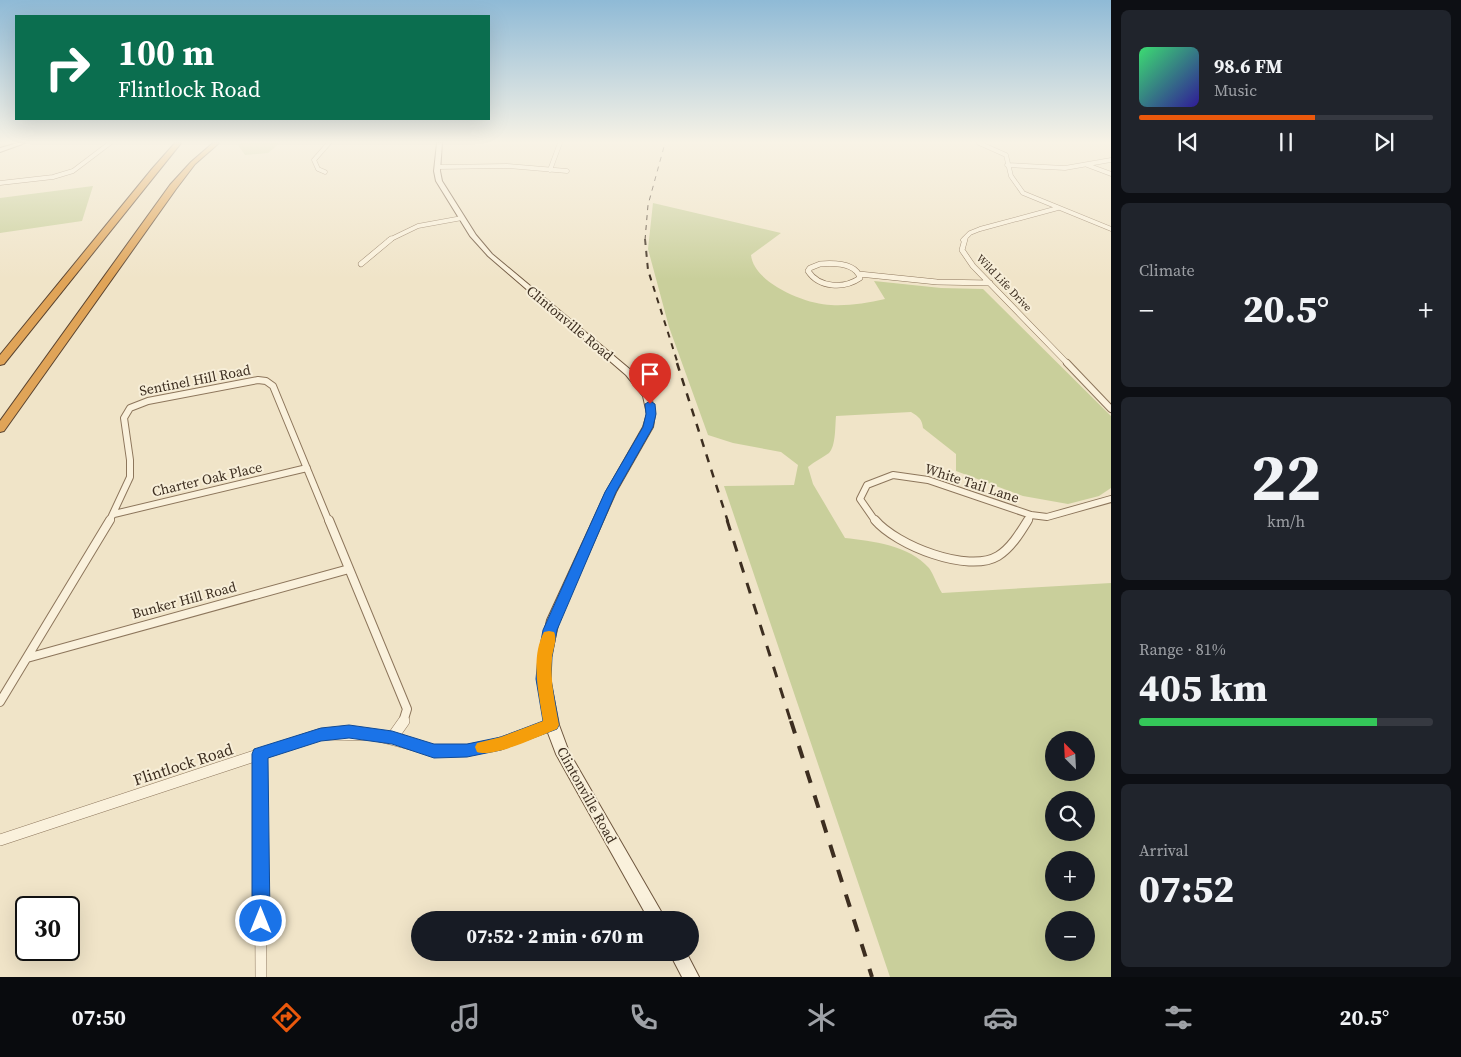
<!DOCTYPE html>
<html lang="en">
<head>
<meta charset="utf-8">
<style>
	:root { --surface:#171b24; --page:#20242c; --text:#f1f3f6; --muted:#9ea1a6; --line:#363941; --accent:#ea580c }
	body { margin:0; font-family:"Source Serif 4",serif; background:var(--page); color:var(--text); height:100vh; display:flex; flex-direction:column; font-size:19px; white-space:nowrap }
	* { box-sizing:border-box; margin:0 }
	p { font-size:16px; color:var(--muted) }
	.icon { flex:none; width:28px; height:28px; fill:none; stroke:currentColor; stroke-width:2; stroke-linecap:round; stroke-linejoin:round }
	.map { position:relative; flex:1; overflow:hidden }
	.drawer { display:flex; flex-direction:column; gap:10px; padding:10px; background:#0d0f14; width:350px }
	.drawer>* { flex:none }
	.hud { position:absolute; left:15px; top:15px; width:475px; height:105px; border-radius:0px; box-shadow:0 5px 20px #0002; background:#0b6e4f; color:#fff; overflow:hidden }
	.needle { width:32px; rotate:336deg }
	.fabs { position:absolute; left:1045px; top:731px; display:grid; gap:10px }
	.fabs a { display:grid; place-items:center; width:50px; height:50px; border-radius:50%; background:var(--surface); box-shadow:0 5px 20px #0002; font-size:25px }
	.speed { position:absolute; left:15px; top:896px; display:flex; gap:10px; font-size:25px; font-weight:700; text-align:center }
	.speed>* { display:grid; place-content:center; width:65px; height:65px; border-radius:50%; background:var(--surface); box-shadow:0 5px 20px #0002; line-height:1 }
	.speed .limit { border:2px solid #111; border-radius:8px; background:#fff; color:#111 }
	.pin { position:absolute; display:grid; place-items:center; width:42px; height:42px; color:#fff; margin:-51px -21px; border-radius:50% 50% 50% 0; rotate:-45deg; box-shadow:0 0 5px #0007 }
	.pin .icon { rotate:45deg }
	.me { position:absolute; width:55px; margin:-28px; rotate:0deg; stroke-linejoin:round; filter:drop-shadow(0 0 4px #0008) }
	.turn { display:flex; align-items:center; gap:18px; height:105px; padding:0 20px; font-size:22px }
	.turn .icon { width:65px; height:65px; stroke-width:2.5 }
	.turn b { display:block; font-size:35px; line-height:42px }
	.big { font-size:38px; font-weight:800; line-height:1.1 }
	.drawer .card { flex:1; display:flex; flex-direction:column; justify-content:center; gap:8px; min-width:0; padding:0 18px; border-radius:8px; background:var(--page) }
	.drawer .dial { align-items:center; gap:0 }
	.dial b { font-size:65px; line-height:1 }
	.song { display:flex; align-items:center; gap:15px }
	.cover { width:60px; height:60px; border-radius:8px; background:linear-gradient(135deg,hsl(140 70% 55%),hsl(250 70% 35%)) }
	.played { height:5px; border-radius:2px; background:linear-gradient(90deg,var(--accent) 60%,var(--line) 60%) }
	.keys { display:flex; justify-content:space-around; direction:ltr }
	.heat { display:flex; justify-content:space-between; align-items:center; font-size:28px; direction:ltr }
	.charge { height:8px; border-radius:4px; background:linear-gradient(90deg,#34c759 81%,var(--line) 0) }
	.trip { position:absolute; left:411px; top:911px; width:288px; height:50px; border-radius:25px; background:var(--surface); box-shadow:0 5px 20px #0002; font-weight:800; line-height:50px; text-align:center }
	.menu { display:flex; height:80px; justify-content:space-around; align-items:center; background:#090b0e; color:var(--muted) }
	.menu .icon { width:35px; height:35px }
	.menu .active { color:var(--accent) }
	.menu b { font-size:22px; color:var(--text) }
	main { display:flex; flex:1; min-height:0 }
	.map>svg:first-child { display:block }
	.green { fill:#c9cf9b; fill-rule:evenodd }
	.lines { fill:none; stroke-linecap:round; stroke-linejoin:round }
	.street-far4-casing { stroke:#8d765c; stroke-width:5 }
	.street-far3-casing { stroke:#8d765c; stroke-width:6 }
	.street-far2-casing { stroke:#8d765c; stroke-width:8 }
	.street-far1-casing { stroke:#8d765c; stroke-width:10 }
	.street-casing { stroke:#8d765c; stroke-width:12 }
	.secondary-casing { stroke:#6f573f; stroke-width:2 }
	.highway-casing { stroke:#5b4430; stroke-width:2 }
	.street-far4 { stroke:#faf1dc; stroke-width:4 }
	.street-far3 { stroke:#faf1dc; stroke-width:5 }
	.street-far2 { stroke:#faf1dc; stroke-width:6 }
	.street-far1 { stroke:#faf1dc; stroke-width:8 }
	.street { stroke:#faf1dc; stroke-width:11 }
	.secondary { fill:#faf1dc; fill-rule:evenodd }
	.highway { fill:#e0a458; fill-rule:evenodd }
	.rail-far4 { stroke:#3d2e20; stroke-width:1; stroke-dasharray:5 5; stroke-linecap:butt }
	.rail-far3 { stroke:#3d2e20; stroke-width:2; stroke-dasharray:6 6; stroke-linecap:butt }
	.rail-far2 { stroke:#3d2e20; stroke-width:2.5; stroke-dasharray:8 8; stroke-linecap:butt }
	.rail-far1 { stroke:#3d2e20; stroke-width:3; stroke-dasharray:11 11; stroke-linecap:butt }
	.rail { stroke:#3d2e20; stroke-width:4; stroke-dasharray:13 13; stroke-linecap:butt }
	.route { fill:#1a73e8; stroke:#114b97 }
	.slow { fill:#f59e0b }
	.labels { text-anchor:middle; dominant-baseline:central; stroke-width:4; stroke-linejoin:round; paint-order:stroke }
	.far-street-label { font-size:11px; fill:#3d2e20; stroke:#f7eed8 }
	.street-label { font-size:14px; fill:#3d2e20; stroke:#f7eed8 }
	.near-street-label { font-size:16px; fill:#3d2e20; stroke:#f7eed8 }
</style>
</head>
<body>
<main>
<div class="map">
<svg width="1111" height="977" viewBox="0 0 1111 977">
	<rect width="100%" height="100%" fill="#f0e4c8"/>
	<path class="green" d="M 241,143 L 280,143 L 268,153 L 245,155 L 238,145 Z
		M 93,186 L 82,221 L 0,233 L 0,198 Z
		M 653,203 L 781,233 L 751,255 C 754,283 805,304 831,305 C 849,306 867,303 885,299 L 874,281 L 941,288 L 983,289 L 1111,416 L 1111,488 L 1099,496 L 1068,504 L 1023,496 L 956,471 L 956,454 L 923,428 C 922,419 919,417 911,412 L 836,416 C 835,426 836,446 829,453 C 822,458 815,461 808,467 L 813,484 L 845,538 C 872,541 909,545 929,568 C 934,575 937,585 942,593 L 1111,583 L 1111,977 L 890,977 L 724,486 L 794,485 L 798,465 L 781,452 L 733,443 L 708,435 L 669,327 L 648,249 ZM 1054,740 L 1086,740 L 1086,772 L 1054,772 ZM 1054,800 L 1086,800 L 1086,832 L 1054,832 ZM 1054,860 L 1086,860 L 1086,892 L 1054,892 ZM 1054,920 L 1086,920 L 1086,952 L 1054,952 Z"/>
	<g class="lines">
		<defs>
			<path id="street-far4" d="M 979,143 L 1006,155 L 1011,176 L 1023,193 L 1111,229
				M 1007,165 L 1065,168 L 1111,160
				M 1087,165 L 1111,174
				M 437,167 L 507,166 L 567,171
				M 550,170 L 560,143
				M 325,172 L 318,169 L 314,160 L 329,143
				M 0,183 L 53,177 L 73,171 L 110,143
				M 389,240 L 418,226 L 462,218
				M 963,240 L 970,233 L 980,229 L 1058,208"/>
			<path id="street-far3" d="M 965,239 L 962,250 L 973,266 L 1068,364
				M 361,264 L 391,239
				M 820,264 C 833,263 856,263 860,278 C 844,289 819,288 808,271 L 810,268 Z
				M 859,274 L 937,282 L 990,283"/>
			<path id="street-far2" d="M 1067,363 L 1111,409
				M 114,514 L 307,468
				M 1031,515 L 1047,517 L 1111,499
				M 109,522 L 130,477 L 130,460 L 124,418 L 130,408 L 148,401 L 258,380 L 266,381 L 273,386 L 329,522
				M 876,522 L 860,499 L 867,485 L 893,475 L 928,480 L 1031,515 L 1027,522"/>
			<path id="street-far1" d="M 329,520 L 407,709 L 403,722
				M 875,520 C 896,545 968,574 998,556 C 1011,548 1020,533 1028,520
				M 27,658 L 349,569
				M 0,702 L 110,520"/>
			<path id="street" d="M 392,738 L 404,721
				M 260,754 L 261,977
				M 0,840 L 321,734 L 375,735 L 433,750 L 463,751 L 494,745 L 552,725"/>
			<path id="secondary" d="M 18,143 L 25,143 L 0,152 L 0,148 Z
				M 437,143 L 442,143 L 440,171 L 442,181 L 476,235 L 492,254 L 632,371 L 651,396 L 655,414 L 653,427 L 616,492 L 559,620 L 551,657 L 550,679 L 559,725 L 569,752 L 666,920 L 649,920 L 556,754 L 545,725 L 538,679 L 539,657 L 547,620 L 606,492 L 643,427 L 647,414 L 643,396 L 626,375 L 488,256 L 470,236 L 436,181 L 434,171 Z
				M 669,952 L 686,952 L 699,977 L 682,977 Z"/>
			<path id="highway" d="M 175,143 L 181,143 L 4,364 L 0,365 L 0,355 L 152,169 Z
				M 213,143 L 219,143 L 195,164 L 176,189 L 4,431 L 0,432 L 0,421 L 170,185 L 191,162 Z"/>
		</defs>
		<use href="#street-far4" class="street-far4-casing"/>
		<use href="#street-far3" class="street-far3-casing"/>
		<use href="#street-far2" class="street-far2-casing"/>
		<use href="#street-far1" class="street-far1-casing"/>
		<use href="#street" class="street-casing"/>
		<use href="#secondary" class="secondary-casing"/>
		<use href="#highway" class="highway-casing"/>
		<use href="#street-far4" class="street-far4"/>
		<use href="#street-far3" class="street-far3"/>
		<use href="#street-far2" class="street-far2"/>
		<use href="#street-far1" class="street-far1"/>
		<use href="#street" class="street"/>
		<use href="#secondary" class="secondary"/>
		<use href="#highway" class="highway"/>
		<path class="rail-far4" d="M 645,240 L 648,205 L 665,143"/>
		<path class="rail-far3" d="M 645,239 L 648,270 L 678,364"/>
		<path class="rail-far2" d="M 677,363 L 728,522"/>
		<path class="rail-far1" d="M 727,520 L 791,722"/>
		<path class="rail" d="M 791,721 L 872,977"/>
	</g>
	<linearGradient id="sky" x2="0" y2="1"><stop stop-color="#8fbad6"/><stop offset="0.51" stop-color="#f8f3e6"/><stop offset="1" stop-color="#f8f3e6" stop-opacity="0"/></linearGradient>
	<rect width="1111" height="279" fill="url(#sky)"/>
	<path class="route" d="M 650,401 L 655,404 L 656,414 L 653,427 L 616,492 L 557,630 L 552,657 L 551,679 L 559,725 L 557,729 L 501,750 L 467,757 L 434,758 L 392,744 L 349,738 L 321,741 L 268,758 L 270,921 L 268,928 L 261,930 L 254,928 L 252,921 L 252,754 L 254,749 L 321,728 L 349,725 L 392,731 L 434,744 L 467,744 L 501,737 L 543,721 L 536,679 L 538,657 L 543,630 L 605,492 L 643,427 L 646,414 L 645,404 Z"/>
	<path class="slow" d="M 549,631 L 554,632 C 558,640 552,651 552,659 C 550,681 555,703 559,725 L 557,729 C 539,736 494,758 477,752 L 475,747 L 477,743 L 501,737 L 543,721 C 539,694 530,658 544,632 Z"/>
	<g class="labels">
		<g class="far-street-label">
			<text transform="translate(1004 283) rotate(46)">Wild Life Drive</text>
		</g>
		<g class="street-label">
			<text transform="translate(570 323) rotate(40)">Clintonville Road</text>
			<text transform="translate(195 380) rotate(-11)">Sentinel Hill Road</text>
			<text transform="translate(207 479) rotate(-13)">Charter Oak Place</text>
			<text transform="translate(972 483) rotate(18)">White Tail Lane</text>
			<text transform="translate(184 600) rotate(-15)">Bunker Hill Road</text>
			<text transform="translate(587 795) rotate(61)">Clintonville Road</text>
		</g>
		<g class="near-street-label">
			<text transform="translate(183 764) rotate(-18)">Flintlock Road</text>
		</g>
	</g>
</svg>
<div class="fabs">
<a><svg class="needle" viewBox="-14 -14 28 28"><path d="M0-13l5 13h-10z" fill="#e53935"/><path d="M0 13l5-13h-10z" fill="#9ea1a6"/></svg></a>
<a><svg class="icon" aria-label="search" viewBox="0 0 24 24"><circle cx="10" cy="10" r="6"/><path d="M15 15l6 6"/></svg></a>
<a>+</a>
<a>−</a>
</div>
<div class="speed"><div class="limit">30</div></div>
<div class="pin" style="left:650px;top:404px;background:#d93025"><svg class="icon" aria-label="arrive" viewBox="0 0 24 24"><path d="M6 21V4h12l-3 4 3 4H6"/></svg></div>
<svg class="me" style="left:261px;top:921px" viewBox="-20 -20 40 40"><circle r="17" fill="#1a73e8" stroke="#fff" stroke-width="3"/><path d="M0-11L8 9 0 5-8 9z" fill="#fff"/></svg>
<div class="trip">07:52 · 2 min · 670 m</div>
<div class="hud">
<div class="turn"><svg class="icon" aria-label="right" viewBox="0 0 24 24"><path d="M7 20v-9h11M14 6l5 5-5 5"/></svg><div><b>100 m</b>Flintlock Road</div></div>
</div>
</div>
<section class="drawer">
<div class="card">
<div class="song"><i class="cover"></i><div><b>98.6 FM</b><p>Music</p></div></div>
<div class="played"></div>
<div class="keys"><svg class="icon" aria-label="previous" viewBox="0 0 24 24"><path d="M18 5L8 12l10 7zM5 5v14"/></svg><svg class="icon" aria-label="pause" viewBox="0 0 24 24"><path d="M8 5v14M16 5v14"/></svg><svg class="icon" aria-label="next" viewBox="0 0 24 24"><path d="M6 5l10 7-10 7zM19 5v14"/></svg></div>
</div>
<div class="card"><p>Climate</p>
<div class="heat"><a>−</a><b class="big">20.5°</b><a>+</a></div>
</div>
<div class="card dial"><b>22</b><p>km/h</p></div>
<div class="card"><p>Range · 81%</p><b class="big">405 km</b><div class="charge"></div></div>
<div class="card"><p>Arrival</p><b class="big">07:52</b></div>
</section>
</main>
<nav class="menu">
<b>07:50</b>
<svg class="icon active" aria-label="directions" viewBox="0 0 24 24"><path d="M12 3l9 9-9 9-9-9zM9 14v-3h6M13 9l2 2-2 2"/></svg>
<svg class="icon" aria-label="music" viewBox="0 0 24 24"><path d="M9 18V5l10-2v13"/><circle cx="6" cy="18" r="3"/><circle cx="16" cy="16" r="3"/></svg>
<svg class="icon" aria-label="phone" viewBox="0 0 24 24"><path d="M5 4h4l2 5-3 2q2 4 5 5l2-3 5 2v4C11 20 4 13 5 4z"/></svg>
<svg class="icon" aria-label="climate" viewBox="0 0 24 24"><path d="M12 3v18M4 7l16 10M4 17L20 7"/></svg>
<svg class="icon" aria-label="car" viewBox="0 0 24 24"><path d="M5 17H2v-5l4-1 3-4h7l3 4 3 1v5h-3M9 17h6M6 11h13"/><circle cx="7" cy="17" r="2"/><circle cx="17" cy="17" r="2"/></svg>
<svg class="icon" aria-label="filters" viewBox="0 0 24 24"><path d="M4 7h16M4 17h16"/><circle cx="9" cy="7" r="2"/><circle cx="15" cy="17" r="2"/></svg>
<b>20.5°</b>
</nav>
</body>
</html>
